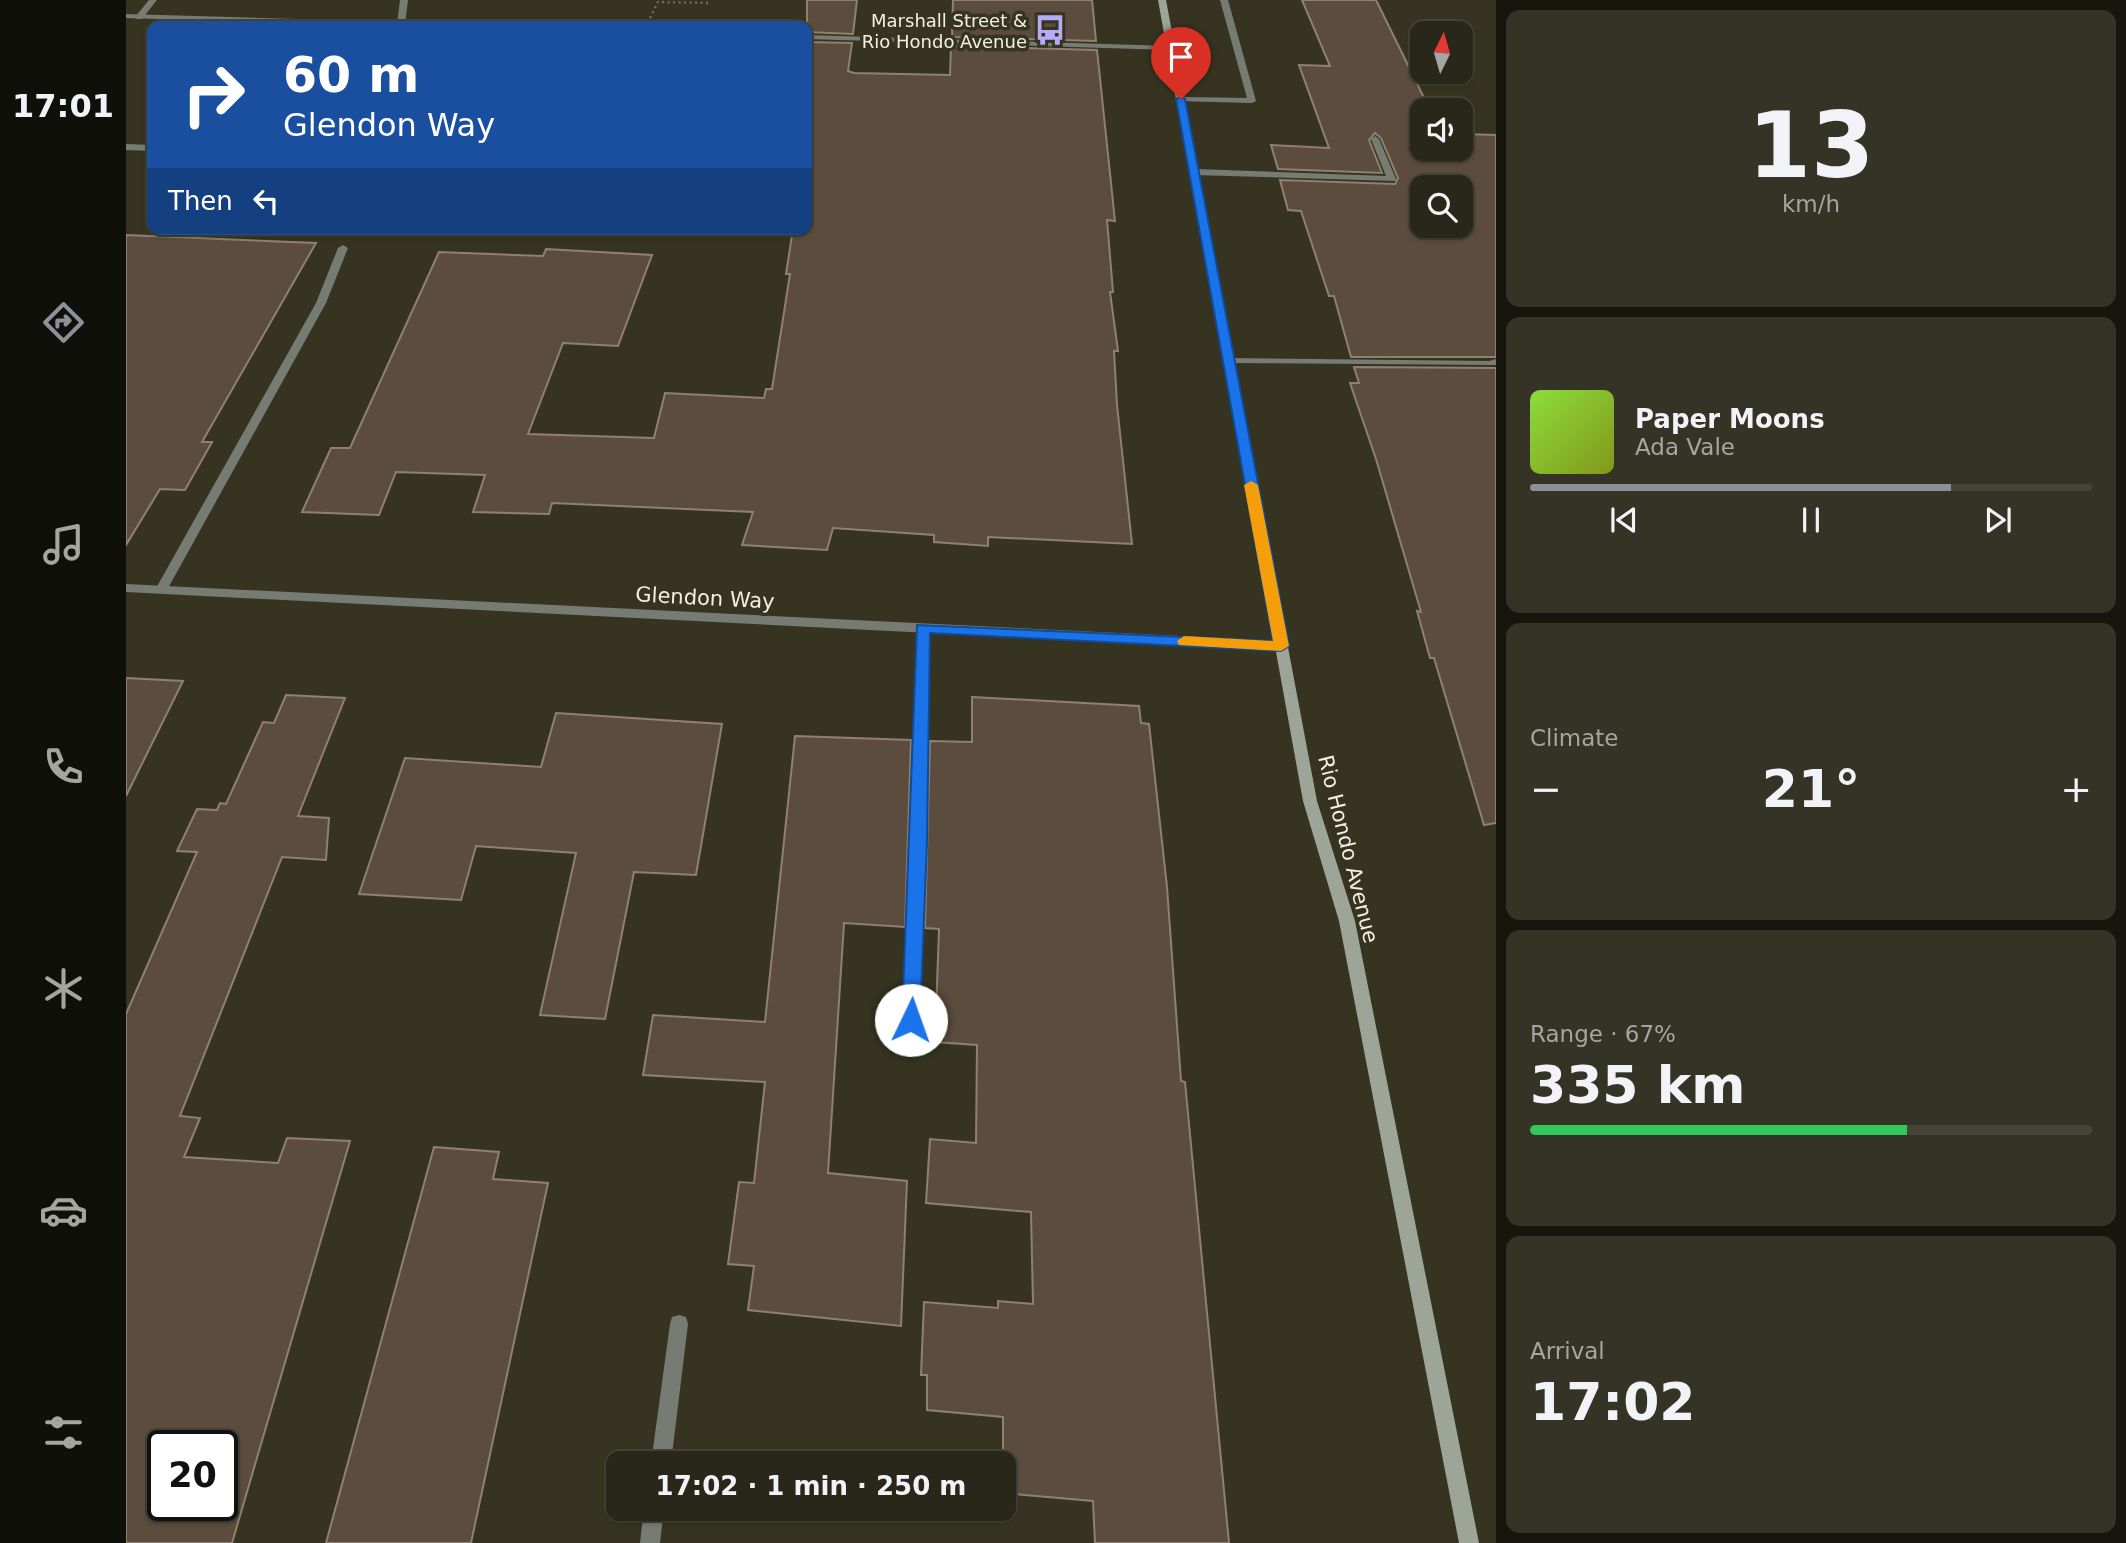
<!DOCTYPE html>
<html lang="en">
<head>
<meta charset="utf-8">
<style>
	:root { --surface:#282719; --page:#343326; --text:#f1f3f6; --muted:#a5a5a2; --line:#444438; --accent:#8c9099 }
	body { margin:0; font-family:"DejaVu Sans",sans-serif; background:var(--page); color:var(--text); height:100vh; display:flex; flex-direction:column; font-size:26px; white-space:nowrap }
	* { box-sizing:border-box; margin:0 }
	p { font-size:23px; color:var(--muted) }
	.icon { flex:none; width:38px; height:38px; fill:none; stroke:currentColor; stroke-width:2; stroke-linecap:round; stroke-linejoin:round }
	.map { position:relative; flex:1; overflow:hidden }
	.details { display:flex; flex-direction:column; gap:10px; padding:10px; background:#16150e; width:630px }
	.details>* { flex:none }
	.hud { position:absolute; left:21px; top:21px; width:665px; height:214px; border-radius:14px; box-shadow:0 2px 5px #0004,0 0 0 2px var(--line); background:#1a4fa0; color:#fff; overflow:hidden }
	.needle { width:46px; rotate:5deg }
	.buttons { position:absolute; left:1284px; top:21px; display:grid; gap:14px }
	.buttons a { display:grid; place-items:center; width:63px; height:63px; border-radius:14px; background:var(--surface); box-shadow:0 2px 5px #0004,0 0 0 2px var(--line); font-size:35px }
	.speed { position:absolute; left:21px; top:1430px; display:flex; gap:14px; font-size:35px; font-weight:700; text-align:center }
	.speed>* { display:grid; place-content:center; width:91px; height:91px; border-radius:50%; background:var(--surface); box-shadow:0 2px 5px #0004,0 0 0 2px var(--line); line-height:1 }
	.speed .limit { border:4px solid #111; border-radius:10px; background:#fff; color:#111 }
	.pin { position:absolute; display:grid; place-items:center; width:60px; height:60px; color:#fff; margin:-72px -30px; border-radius:50% 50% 50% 0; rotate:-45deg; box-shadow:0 0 7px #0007 }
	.pin .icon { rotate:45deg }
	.me { position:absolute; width:77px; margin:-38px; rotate:3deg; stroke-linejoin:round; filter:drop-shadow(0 0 5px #0008) }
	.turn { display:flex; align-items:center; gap:24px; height:147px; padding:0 21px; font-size:32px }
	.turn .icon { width:91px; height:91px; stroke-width:2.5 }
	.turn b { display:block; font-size:49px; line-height:60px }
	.then { display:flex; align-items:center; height:66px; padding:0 21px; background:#0003; gap:14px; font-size:26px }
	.big { font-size:52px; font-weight:600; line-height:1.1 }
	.details .widget { flex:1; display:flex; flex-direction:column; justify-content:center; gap:10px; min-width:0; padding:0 24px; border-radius:14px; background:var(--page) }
	.details .dial { align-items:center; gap:0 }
	.dial b { font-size:91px; line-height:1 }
	.song { display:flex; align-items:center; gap:21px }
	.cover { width:84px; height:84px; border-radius:10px; background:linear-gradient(135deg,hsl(90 70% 55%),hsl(70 70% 35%)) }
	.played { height:7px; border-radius:4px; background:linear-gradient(90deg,var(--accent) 75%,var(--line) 75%) }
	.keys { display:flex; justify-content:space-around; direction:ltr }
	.heat { display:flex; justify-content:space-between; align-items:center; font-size:38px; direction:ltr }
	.charge { height:10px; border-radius:5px; background:linear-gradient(90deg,#34c759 67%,var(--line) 0) }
	.trip { position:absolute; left:480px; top:1451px; width:410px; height:70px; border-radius:14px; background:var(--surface); box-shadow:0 2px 5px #0004,0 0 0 2px var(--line); font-weight:600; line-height:70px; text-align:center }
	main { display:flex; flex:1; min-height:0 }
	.tab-bar { display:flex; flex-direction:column; width:126px; justify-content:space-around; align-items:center; background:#10100a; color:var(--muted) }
	.tab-bar .icon { width:49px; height:49px }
	.tab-bar .current { color:var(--accent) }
	.tab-bar b { font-size:32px; color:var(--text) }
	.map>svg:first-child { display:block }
	.building { fill:#5b4c3d; stroke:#90806f; stroke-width:2; fill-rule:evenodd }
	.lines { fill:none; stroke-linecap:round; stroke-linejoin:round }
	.path { stroke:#6f6d5c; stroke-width:2.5; stroke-dasharray:2 3.5; stroke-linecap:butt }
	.lane { fill:#767c74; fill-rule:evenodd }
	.street { fill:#767c74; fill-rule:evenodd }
	.secondary { fill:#9ca598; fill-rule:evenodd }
	.route { fill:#1a73e8; stroke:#114b97; stroke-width:2 }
	.slow { fill:#f59e0b }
	.labels { text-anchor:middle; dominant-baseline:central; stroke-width:7; stroke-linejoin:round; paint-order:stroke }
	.far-poi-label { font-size:18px; fill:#f1f0e4; stroke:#363421; text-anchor:end }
	.street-label { font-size:21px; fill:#f1f0e4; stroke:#363421 }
</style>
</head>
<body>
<main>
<nav class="tab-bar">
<b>17:01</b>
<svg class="icon current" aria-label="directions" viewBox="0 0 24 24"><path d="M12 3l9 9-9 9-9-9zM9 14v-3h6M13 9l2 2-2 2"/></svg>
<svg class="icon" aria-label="music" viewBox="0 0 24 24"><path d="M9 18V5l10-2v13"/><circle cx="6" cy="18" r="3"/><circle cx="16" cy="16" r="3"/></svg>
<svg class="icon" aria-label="phone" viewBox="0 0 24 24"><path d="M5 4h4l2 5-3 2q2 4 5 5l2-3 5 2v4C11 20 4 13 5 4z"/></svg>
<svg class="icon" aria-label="climate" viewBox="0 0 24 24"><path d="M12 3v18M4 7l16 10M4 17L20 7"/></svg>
<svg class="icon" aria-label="car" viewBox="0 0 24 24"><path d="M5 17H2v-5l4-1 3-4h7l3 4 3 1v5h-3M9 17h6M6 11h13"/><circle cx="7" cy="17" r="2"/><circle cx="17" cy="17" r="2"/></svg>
<svg class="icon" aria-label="filters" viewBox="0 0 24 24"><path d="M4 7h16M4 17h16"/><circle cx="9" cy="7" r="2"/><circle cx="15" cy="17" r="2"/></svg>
</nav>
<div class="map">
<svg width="1370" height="1543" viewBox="0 0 1370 1543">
	<rect width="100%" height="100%" fill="#363421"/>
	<path class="building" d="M 681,0 L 731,0 L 727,34 L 681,32 Z
		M 827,0 L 966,0 L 970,41 L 826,37 Z
		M 1176,0 L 1250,0 L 1304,110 L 1297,110 L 1297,149 L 1335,149 L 1335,134 L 1370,135 L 1370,357 L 1225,357 L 1208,296 L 1203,296 L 1175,211 L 1162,210 L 1154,180 L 1269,184 L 1272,178 L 1255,138 L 1249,133 L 1243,140 L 1256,173 L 1152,169 L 1145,145 L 1203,148 L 1173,65 L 1204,66 ZM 1297,187 L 1335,187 L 1335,226 L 1297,226 Z
		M 681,42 L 726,43 L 722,71 L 728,73 L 824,75 L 825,46 L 971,50 L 989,221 L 981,220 L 987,292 L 984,292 L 992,351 L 988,351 L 991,405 L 1006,544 L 862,537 L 862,546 L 808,542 L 808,535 L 707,528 L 701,550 L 616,545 L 627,512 L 426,503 L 423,514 L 347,512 L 359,475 L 270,472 L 253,515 L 176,512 L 205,448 L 224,448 L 313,252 L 417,256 L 420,249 L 526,255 L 492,346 L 437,343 L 402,434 L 528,438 L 539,393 L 638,398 L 640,389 L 646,389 L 664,274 L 660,274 L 667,229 L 681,229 Z
		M 0,235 L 190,243 L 76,442 L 86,442 L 59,490 L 34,489 L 0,545 Z
		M 1228,367 L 1370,368 L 1370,823 L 1358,825 L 1308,658 L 1304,658 L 1291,611 L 1295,612 L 1250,459 L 1224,383 L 1233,383 Z
		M 0,678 L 57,681 L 0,796 Z
		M 160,695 L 219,698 L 172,816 L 203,818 L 200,860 L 156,857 L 54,1116 L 74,1118 L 58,1157 L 152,1163 L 161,1138 L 224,1141 L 106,1543 L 0,1543 L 0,1014 L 71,852 L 51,851 L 71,809 L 91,810 L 94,803 L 100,804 L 137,722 L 148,723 ZM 37,1446 L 96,1446 L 96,1505 L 37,1505 Z
		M 846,697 L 1013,706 L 1015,723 L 1023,724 L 1041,887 L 1055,1081 L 1059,1082 L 1103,1543 L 969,1543 L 967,1501 L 877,1493 L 877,1417 L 801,1410 L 801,1375 L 795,1375 L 798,1302 L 872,1308 L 872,1301 L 907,1304 L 905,1212 L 800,1203 L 804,1139 L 850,1143 L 851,1045 L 809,1042 L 813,929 L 799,928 L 804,741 L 846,742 Z
		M 430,713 L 596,724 L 570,875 L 508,872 L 479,1019 L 414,1015 L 450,853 L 350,846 L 335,900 L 233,894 L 279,758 L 415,767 Z
		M 669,736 L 785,740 L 779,927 L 718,923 L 702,1173 L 781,1181 L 775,1326 L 622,1310 L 628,1266 L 602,1264 L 613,1182 L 628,1183 L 639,1082 L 517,1075 L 527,1015 L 639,1022 Z
		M 308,1147 L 373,1152 L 367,1179 L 422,1183 L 345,1543 L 200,1543 Z"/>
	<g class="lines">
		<path class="path" d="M 524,18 L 532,2 L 584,3"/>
		<path class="lane" d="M 23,0 L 31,0 L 16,19 L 10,19 L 9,17 Z
			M 274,0 L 282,0 L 279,24 L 275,26 L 271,24 Z
			M 1094,0 L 1102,0 L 1130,101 L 1126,103 L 1052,101 L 1052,97 L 1055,97 L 1121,98 Z
			M 1249,136 L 1253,139 L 1270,179 L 1269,181 L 1069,175 L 1065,172 L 1069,169 L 1260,176 L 1245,139 Z
			M 217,245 L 222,248 L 200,303 L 41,590 L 39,593 L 31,593 L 29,590 L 190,303 L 212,248 Z
			M 1101,358 L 1363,361 L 1370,359 L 1370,365 L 1097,363 L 1097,359 Z
			M 796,624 L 802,628 L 800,842 L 793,1020 L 791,1025 L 785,1027 L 779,1025 L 777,1020 L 786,842 L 790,628 Z
			M 553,1315 L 560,1317 L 562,1324 L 545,1463 L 525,1463 L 544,1324 L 546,1317 Z
			M 518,1508 L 538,1508 L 534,1543 L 514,1543 Z"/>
		<path class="street" d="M 0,14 L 336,24 L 340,26 L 267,26 L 0,18 Z
			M 681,35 L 1044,46 L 1048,48 L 1044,50 L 681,39 Z
			M 0,144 L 26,145 L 26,151 L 0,150 Z
			M 0,584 L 1155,641 L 1161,646 L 1155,651 L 0,592 Z"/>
		<path class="secondary" d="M 1032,0 L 1040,0 L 1191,801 L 1229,921 L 1353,1543 L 1333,1543 L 1213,921 L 1177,801 Z"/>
	</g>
	<path class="route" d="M 1055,96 L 1059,99 L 1163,646 L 1155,651 L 804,633 L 801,842 L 794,1020 L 791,1026 L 785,1028 L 778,1026 L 776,1020 L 791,625 L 1147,641 L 1050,99 Z"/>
	<path class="slow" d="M 1125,481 L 1132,485 L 1163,646 L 1155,651 L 1053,645 L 1051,641 L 1058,636 L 1147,641 L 1118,485 Z"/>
	<defs>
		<symbol id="bus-bare" viewBox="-9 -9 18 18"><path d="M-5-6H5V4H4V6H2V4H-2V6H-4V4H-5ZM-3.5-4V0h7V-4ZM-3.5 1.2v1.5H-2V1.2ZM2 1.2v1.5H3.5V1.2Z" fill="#b5acf8" stroke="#363421" stroke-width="2.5" paint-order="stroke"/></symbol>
	</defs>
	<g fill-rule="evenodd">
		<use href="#bus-bare" x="902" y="8" width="44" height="44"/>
	</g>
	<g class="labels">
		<g class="far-poi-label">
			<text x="901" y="20">Marshall Street &amp;<tspan x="901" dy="21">Rio Hondo Avenue</tspan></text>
		</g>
		<g class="street-label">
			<text transform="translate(579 598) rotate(3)">Glendon Way</text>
			<text transform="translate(1222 849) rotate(76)">Rio Hondo Avenue</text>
		</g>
	</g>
</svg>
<div class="buttons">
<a><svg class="needle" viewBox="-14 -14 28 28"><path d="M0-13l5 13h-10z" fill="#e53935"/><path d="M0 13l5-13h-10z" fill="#a5a5a2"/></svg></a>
<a><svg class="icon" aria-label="sound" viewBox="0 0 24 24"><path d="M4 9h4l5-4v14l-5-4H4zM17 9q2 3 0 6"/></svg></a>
<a><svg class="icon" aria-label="search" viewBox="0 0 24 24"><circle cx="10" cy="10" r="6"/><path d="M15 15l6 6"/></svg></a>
</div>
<div class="speed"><div class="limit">20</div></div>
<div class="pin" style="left:1055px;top:99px;background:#d93025"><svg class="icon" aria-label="arrive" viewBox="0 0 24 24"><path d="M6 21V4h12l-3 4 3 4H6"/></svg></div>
<svg class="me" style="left:785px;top:1020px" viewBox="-20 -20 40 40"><circle r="19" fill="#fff"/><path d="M0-13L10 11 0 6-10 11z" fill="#1a73e8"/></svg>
<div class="trip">17:02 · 1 min · 250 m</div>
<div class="hud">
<div class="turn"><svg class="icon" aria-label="right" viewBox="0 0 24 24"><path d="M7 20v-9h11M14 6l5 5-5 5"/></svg><div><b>60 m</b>Glendon Way</div></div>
<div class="then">Then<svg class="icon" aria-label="left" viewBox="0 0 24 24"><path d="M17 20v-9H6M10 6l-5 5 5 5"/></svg></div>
</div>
</div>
<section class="details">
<div class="widget dial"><b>13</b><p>km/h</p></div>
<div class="widget">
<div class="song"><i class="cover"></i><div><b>Paper Moons</b><p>Ada Vale</p></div></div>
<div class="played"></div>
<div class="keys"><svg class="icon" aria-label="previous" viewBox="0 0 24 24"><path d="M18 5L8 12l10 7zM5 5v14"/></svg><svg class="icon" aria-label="pause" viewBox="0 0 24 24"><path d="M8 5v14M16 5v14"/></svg><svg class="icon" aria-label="next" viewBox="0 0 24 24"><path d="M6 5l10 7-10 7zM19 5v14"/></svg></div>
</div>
<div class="widget"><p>Climate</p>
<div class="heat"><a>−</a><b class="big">21°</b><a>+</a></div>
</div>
<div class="widget"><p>Range · 67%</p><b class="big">335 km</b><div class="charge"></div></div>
<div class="widget"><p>Arrival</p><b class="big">17:02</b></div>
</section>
</main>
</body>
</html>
